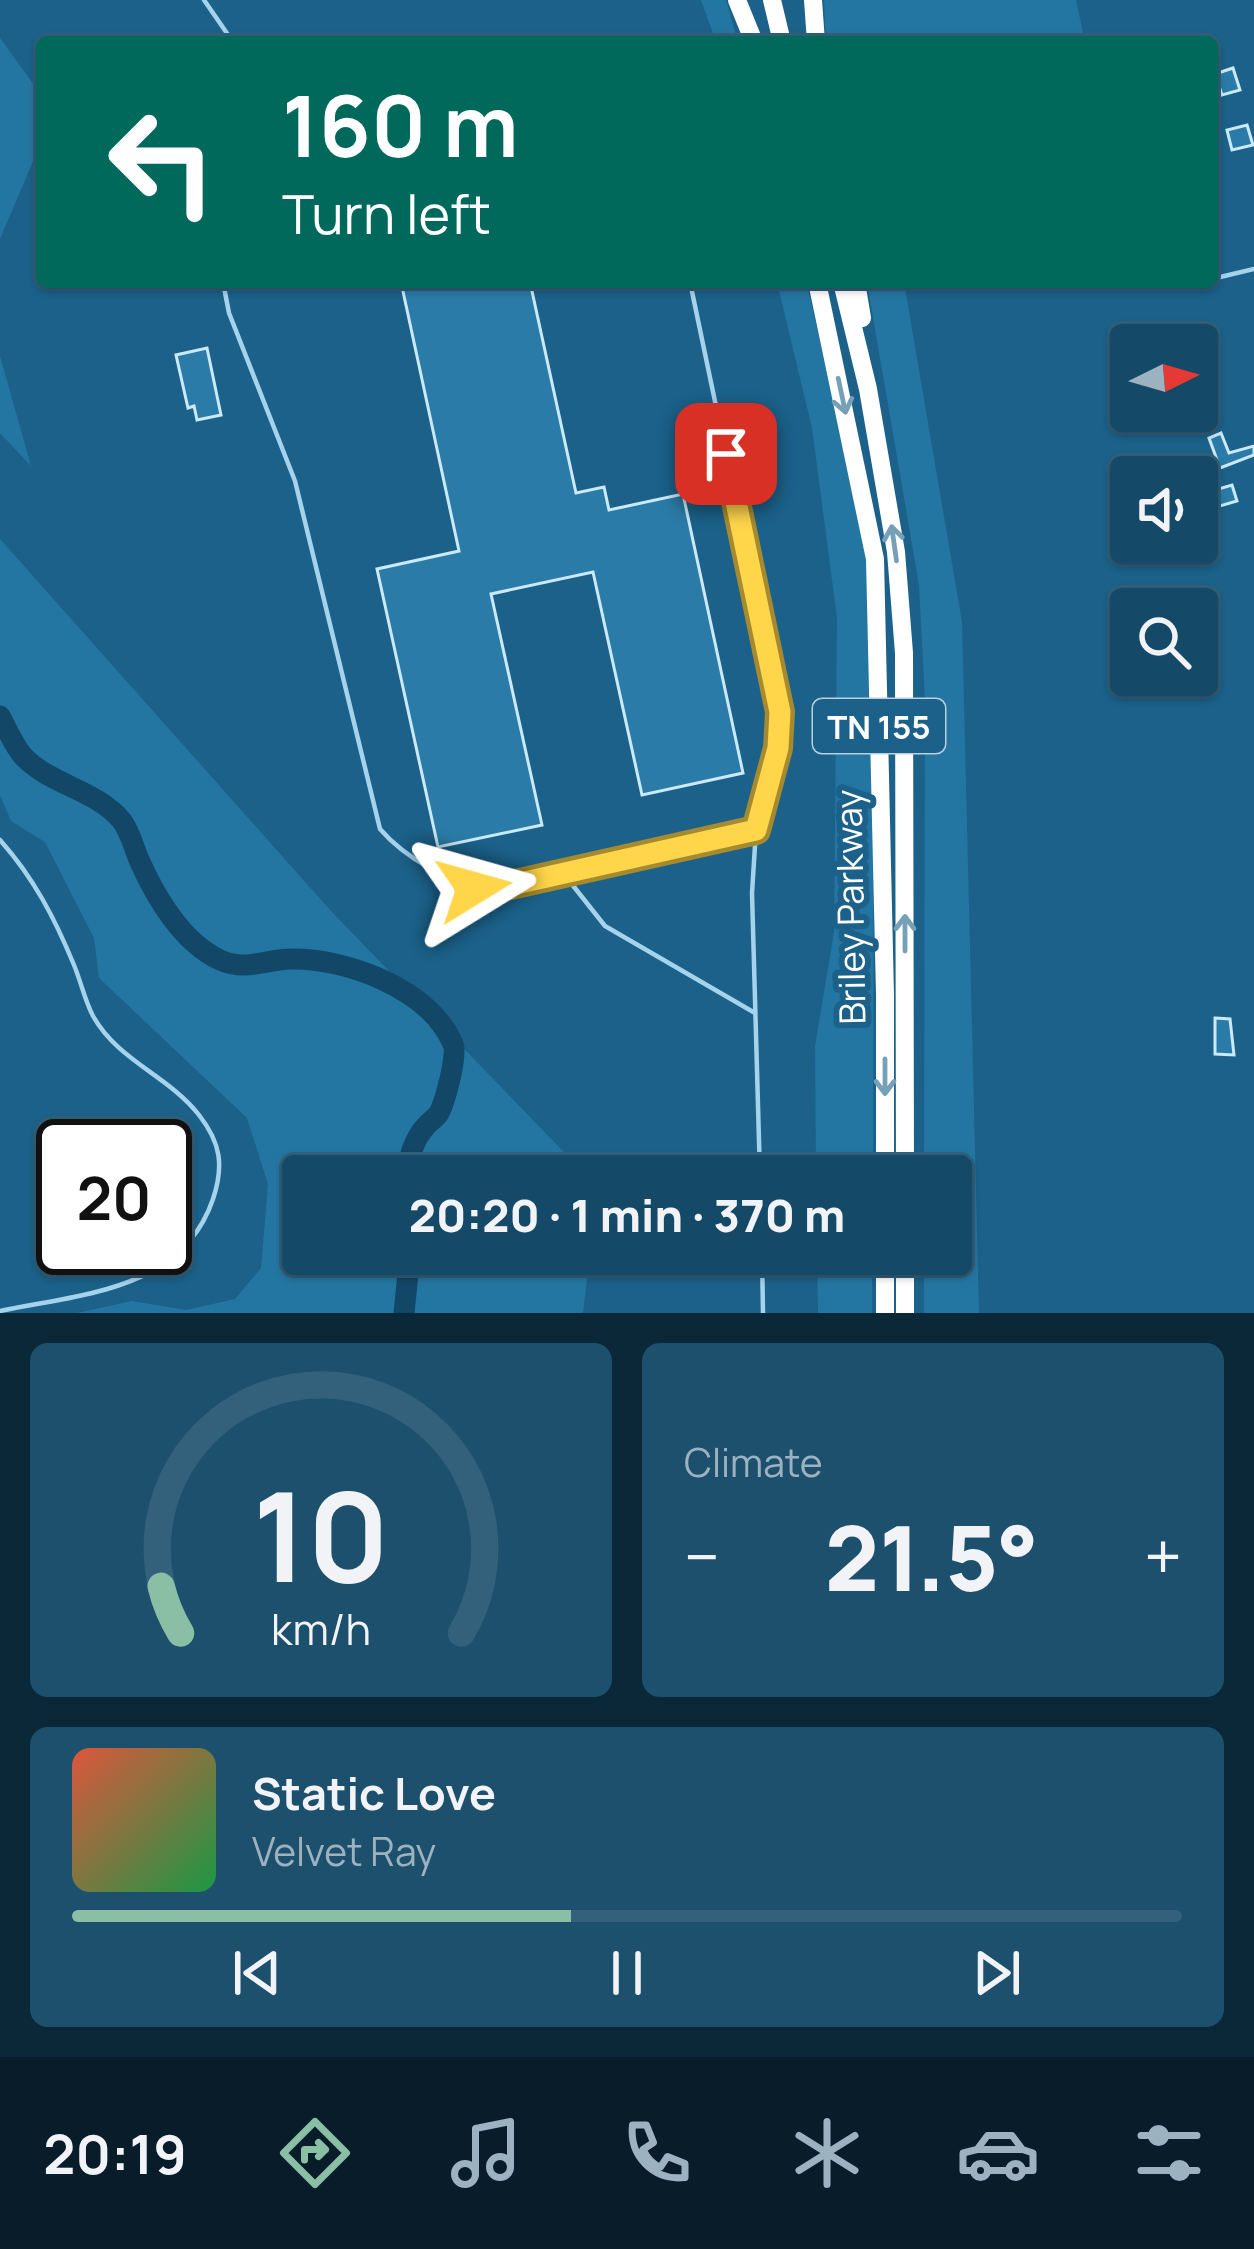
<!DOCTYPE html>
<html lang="en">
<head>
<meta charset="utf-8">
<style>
	:root { --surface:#144967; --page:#1d506d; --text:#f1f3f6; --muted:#9db2c0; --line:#33617b; --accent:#8abfa5 }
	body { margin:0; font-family:Manrope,sans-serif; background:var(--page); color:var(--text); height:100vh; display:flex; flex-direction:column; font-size:45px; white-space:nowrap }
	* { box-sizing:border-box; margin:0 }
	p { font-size:39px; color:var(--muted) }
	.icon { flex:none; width:66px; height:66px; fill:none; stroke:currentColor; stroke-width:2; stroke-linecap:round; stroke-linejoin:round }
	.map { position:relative; height:1313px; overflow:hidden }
	.panel { display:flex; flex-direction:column; gap:30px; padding:30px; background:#0b2839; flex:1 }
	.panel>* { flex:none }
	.hud { position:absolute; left:36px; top:36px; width:1182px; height:252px; border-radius:12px; box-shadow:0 3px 9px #0004,0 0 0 3px var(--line); background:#00695c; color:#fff; overflow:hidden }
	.needle { width:78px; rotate:85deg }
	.fabs { position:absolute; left:1110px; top:324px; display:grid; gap:24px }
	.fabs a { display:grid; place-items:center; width:108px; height:108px; border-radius:12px; background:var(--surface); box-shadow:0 3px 9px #0004,0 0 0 3px var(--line); font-size:60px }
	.speed { position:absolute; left:36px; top:1119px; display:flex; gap:24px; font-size:60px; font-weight:700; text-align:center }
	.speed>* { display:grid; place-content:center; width:156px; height:156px; border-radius:50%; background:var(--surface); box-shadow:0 3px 9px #0004,0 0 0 3px var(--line); line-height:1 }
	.speed .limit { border:6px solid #111; border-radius:18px; background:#fff; color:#111 }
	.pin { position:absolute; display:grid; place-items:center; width:102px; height:102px; color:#fff; margin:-51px; border-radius:24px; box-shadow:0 6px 18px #0006 }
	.me { position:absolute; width:132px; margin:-66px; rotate:82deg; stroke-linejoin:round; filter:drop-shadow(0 0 9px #0008) }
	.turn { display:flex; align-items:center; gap:42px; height:252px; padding:0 48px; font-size:54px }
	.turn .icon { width:156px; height:156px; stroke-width:2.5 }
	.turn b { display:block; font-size:84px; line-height:102px }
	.big { font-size:90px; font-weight:800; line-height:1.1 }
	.panel .widget { flex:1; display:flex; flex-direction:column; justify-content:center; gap:18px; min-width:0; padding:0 42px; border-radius:18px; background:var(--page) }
	.panel .dial { align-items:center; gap:0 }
	.dial svg { height:312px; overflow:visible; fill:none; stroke:var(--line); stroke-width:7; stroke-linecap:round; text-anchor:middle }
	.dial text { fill:var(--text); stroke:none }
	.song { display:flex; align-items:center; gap:36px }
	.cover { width:144px; height:144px; border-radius:18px; background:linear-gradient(135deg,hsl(10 70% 55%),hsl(140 70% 35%)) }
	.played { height:12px; border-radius:6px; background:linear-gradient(90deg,var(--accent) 45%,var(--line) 45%) }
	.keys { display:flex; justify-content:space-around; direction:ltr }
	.heat { display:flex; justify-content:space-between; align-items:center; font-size:66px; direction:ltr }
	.panel .tiles { flex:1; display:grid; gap:30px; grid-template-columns:1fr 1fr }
	.widget:last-child { grid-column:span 2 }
	.trip { position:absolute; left:282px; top:1155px; width:690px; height:120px; border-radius:12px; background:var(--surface); box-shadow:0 3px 9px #0004,0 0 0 3px var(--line); font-weight:800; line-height:120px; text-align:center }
	.tab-bar { display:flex; height:192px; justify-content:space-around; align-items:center; background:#081d29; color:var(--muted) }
	.tab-bar .icon { width:84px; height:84px }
	.tab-bar .current { color:var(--accent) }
	.tab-bar b { font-size:54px; color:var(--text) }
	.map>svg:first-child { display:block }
	.green { fill:#2476a2 }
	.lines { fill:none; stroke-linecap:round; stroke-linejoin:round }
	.river { stroke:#124767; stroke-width:21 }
	.building { fill:#2a7ba7; stroke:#cae9f9; stroke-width:3 }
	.service { stroke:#a5d3ec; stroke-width:4.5 }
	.motorway { stroke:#fff; stroke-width:18 }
	.oneway { stroke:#76a0b8 }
	.route-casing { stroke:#a68a30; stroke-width:30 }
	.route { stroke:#ffd54a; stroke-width:21 }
	.labels { text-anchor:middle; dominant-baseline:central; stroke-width:12; stroke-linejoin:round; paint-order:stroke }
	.shield { fill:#1b6189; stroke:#bbd0dc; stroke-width:3 }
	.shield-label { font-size:33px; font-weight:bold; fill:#fff }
	.street-label { font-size:36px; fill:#fff; stroke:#1b6189 }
</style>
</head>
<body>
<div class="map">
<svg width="1254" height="1313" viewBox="0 0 1254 1313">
	<rect width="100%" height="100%" fill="#1b6189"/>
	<path class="green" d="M 701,0 L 726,0 L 738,42 L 716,42 Z
		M 824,0 L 1076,0 L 1085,42 L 826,42 Z
		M 0,38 L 42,96 L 42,140 L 0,239 Z
		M 777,282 L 806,282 L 854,483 L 866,560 L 874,678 L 873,1176 L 816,1176 L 815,1046 L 834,932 L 837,618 L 812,428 Z
		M 867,282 L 904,282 L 962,622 L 979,1313 L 924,1313 L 924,1254 L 951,1254 L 951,1176 L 924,1176 L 925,700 L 919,585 Z
		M 0,356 L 31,466 L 0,433 Z
		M 0,539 L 331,911 L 587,1176 L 303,1176 L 303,1254 L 590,1254 L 583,1313 L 77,1313 L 132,1301 L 186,1310 L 235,1299 L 261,1268 L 268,1184 L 247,1118 L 99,978 L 94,938 L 45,842 L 11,821 L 0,795 Z
		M 817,1254 L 872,1254 L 872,1313 L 818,1313 Z"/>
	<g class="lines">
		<path class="river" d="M 0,716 C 7,729 14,746 23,756 C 50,785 97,790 122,821 C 131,833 134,849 140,862 C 156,898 183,943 220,960 C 246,972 266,959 291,959 C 346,958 430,989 453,1044 C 458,1054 445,1102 439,1113 C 436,1118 430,1121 426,1126 C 413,1140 409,1158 406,1176
			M 404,1313 L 410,1254"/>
	</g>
	<path class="building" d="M 1233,68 L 1240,90 L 1222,95 L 1215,74 Z
		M 1247,125 L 1253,145 L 1232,150 L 1227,130 Z
		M 401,282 L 530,282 L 576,493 L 604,487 L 609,510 L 683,494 L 743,773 L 642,795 L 593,572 L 491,594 L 542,825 L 438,847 L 377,569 L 459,551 Z
		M 207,348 L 221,415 L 197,420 L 194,406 L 188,408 L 176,355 Z
		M 1221,433 L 1229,453 L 1254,446 L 1254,455 L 1220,468 L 1209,438 Z
		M 1232,485 L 1237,501 L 1220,506 L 1215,490 Z
		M 1215,1018 L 1230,1019 L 1234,1055 L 1215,1054 Z"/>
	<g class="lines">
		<path class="service" d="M 204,0 L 233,42
			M 1212,279 L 1254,269
			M 223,282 L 229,313 L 295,481 L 380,829 C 404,857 452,885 489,890 L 756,830
			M 690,282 L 780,712 L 778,748 L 756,830 L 752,893 L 760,1176
			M 1173,282 L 1185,286 L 1201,282
			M 1151,287 L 1169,282
			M 0,840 C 34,878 55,919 74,965 C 81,982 85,1001 93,1016 C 118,1061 169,1076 199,1115 C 221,1143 224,1166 213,1199 C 182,1291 81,1294 0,1311
			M 563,873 L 605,926 L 755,1013
			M 762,1254 L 763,1313"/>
		<path class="motorway" d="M 737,0 L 754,42
			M 772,0 L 782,42
			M 813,0 L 816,42
			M 817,282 L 875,559 L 885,995 L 885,1176
			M 842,282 L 868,389 L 896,552 L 904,653 L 905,1176
			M 856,282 L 862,318
			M 905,1254 L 905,1313
			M 885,1313 L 885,1254"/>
	</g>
	<defs><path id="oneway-shaft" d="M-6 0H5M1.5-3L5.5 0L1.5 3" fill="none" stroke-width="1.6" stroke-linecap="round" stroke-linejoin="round" transform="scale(3)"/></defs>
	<g class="oneway">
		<use href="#oneway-shaft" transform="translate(842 396) rotate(78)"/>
		<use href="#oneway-shaft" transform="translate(894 543) rotate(-98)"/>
		<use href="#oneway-shaft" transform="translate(905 933) rotate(-90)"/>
		<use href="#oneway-shaft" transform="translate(885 1077) rotate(90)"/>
	</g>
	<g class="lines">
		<defs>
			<path id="route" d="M 474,888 L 489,890 L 756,830 L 778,748 L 780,712 L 726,454"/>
		</defs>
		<use href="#route" class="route-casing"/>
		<use href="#route" class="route"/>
	</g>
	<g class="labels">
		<rect class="shield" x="813" y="699" width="132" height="54" rx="9"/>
		<g class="shield-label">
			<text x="879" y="726">TN 155</text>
		</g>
		<g class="street-label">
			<text transform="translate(850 907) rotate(-91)">Briley Parkway</text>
		</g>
	</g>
</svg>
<div class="fabs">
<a><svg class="needle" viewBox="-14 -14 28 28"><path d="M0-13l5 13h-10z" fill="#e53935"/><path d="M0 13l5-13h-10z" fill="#9db2c0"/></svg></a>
<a><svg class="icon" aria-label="sound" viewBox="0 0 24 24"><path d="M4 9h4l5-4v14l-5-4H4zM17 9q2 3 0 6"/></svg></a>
<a><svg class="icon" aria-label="search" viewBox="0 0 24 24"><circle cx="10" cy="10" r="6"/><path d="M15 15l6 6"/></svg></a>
</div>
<div class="speed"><div class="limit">20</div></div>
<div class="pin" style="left:726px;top:454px;background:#d93025"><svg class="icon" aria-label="arrive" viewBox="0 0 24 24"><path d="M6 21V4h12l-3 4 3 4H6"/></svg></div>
<svg class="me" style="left:474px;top:888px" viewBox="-20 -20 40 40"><path d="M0-17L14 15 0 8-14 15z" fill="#ffd54a" stroke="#fff" stroke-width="4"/></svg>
<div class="trip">20:20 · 1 min · 370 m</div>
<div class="hud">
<div class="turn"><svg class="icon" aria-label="left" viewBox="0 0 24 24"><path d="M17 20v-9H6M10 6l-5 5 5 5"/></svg><div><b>160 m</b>Turn left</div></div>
</div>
</div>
<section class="panel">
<div class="tiles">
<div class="widget dial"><svg viewBox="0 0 100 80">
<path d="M14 69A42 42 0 1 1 86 69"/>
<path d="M14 69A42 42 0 0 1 9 57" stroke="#8abfa5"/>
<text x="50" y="56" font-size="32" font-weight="700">10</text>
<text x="50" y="72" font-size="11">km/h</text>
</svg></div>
<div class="widget"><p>Climate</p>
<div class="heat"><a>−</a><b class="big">21.5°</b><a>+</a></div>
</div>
<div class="widget">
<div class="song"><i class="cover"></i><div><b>Static Love</b><p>Velvet Ray</p></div></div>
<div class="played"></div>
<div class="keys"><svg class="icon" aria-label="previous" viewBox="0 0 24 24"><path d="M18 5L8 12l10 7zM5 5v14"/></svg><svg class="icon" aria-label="pause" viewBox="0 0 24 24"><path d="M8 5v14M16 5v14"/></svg><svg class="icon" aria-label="next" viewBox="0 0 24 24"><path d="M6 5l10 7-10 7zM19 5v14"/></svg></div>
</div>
</div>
</section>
<nav class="tab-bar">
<b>20:19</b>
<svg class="icon current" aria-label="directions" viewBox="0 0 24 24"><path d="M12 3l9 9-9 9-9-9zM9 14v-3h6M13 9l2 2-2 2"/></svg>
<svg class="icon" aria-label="music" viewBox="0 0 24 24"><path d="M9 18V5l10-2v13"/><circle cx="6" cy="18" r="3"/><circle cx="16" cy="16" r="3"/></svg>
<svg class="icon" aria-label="phone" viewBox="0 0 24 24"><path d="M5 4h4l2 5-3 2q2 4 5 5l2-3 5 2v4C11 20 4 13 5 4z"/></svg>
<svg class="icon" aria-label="climate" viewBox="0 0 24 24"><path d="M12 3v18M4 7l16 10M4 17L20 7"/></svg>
<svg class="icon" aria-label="car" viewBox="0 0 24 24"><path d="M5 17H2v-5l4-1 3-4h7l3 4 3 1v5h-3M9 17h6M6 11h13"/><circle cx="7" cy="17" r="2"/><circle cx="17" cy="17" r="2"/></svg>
<svg class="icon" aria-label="filters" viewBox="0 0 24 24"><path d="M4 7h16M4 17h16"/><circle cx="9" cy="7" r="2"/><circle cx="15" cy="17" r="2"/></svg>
</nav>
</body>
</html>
